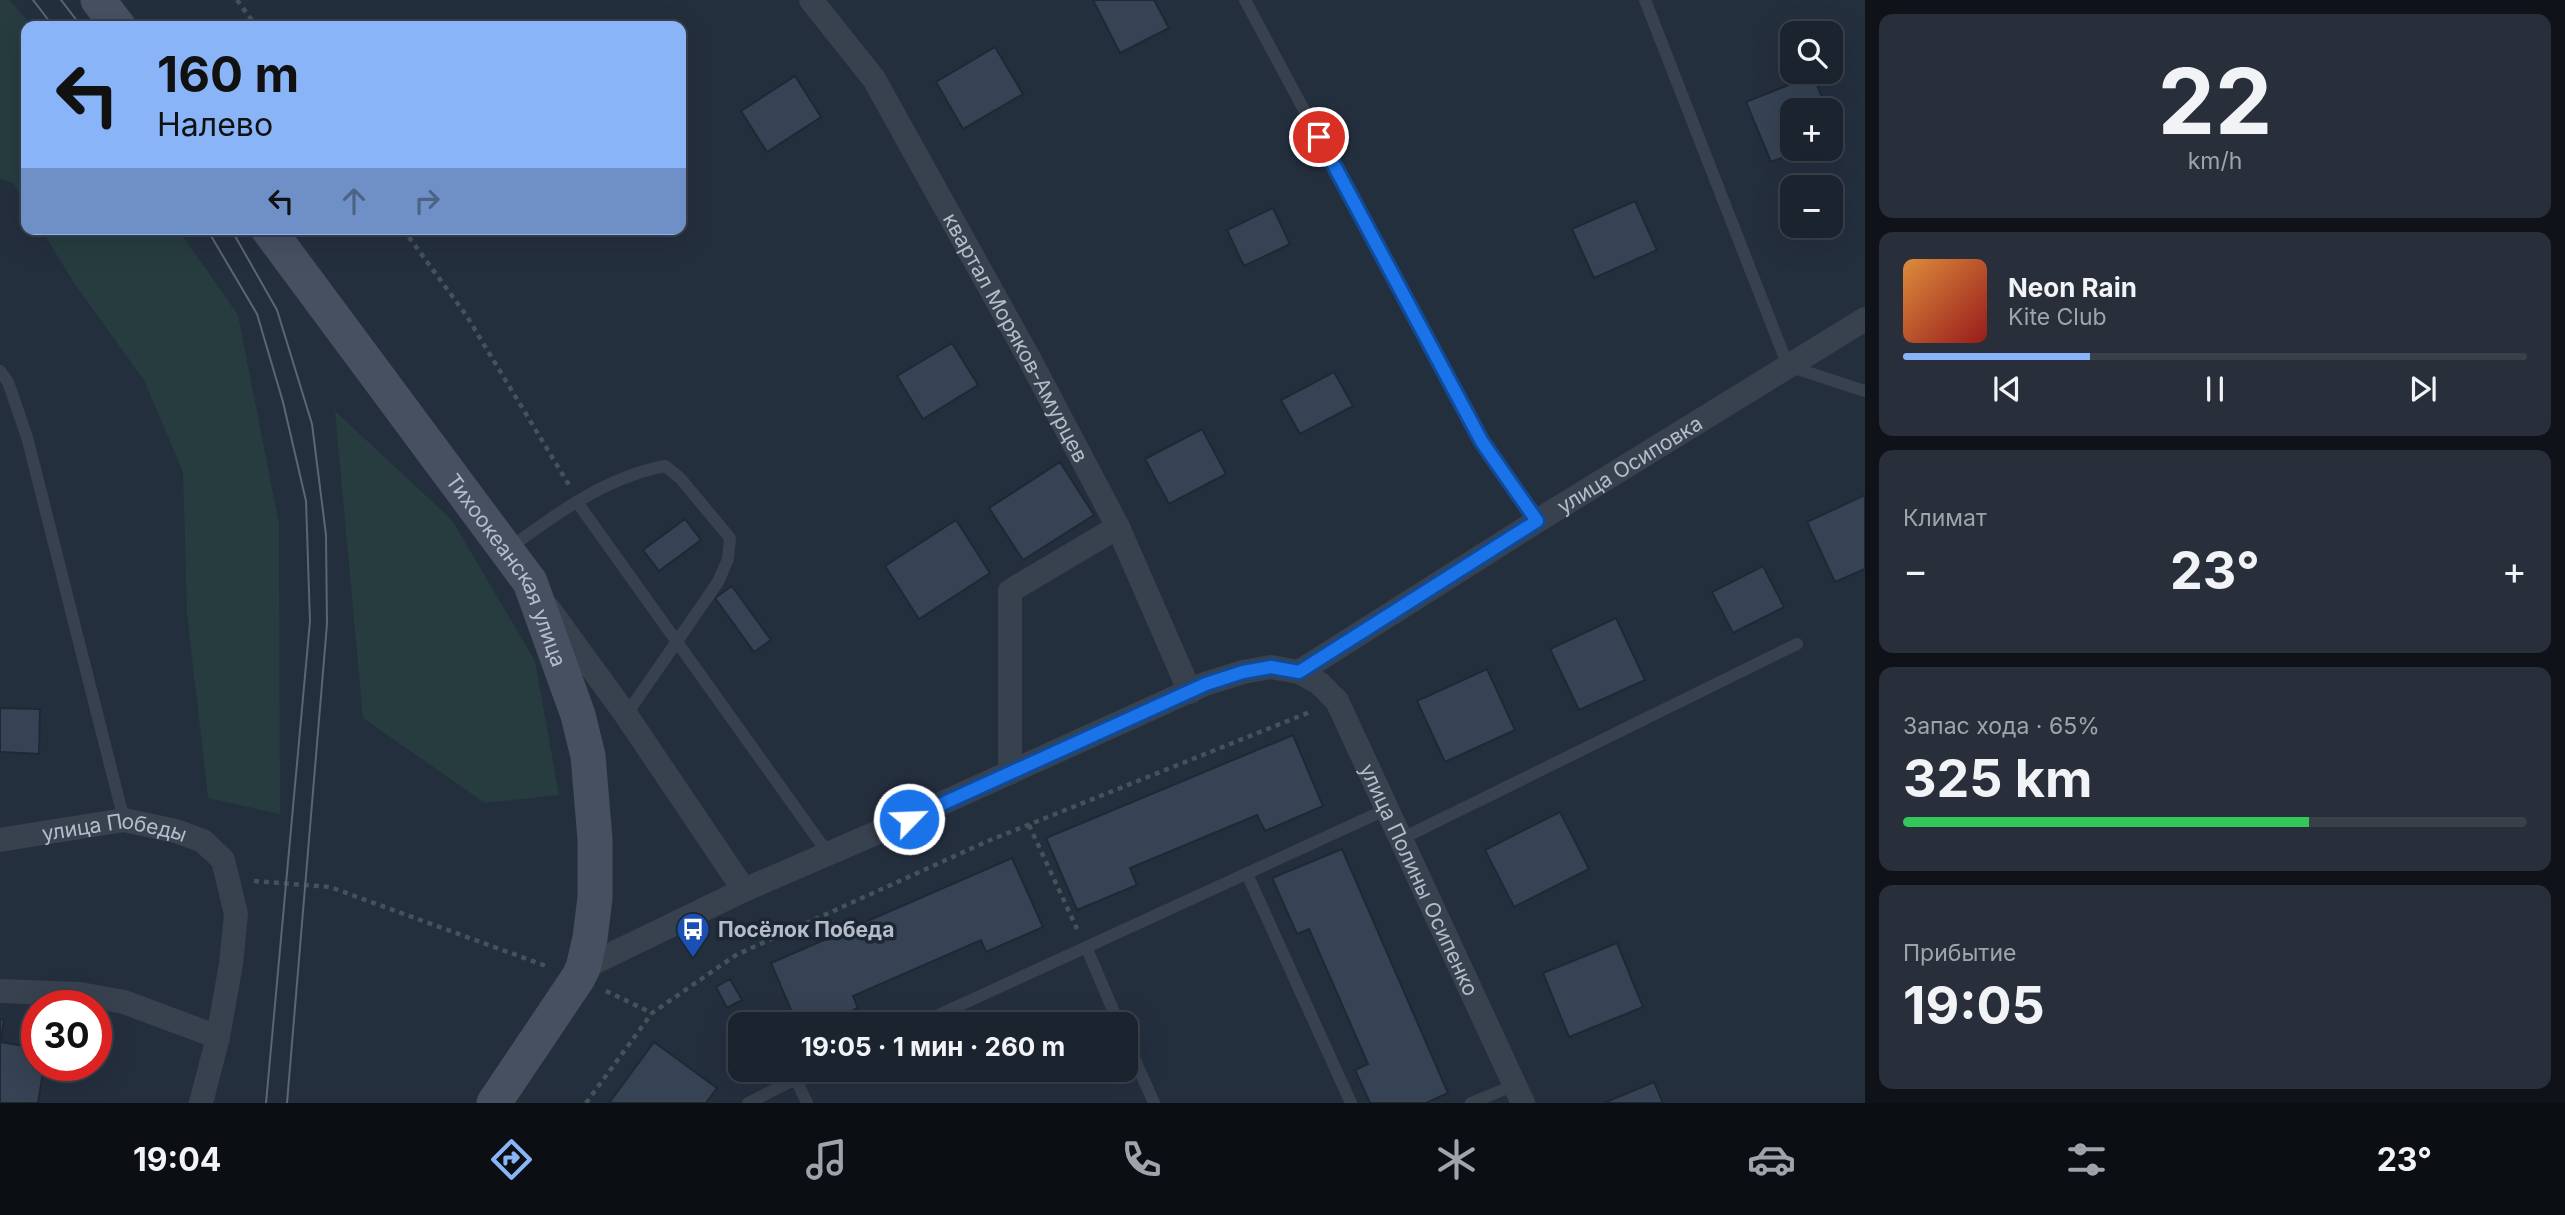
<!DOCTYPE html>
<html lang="ru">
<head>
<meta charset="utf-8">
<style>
	:root { --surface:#1b232e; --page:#282f3a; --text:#f1f3f6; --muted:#a0a4aa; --line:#39404a; --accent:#8ab4f8 }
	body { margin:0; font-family:Inter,sans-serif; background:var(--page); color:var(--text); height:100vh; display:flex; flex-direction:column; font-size:26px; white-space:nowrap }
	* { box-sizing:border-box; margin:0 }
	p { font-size:23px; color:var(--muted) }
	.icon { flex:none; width:38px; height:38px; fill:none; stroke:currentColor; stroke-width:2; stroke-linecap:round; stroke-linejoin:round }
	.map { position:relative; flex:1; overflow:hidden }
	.sheet { display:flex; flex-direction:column; gap:14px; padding:14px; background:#0f1319; width:700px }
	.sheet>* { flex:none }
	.hud { position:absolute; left:21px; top:21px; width:665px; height:214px; border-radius:14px; box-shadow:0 7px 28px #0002,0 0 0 2px var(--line); background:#8ab4f8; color:#111; overflow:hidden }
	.controls { position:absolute; left:1780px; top:21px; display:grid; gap:14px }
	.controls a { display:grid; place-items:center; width:63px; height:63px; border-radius:14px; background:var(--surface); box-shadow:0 7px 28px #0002,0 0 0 2px var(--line); font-size:35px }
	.speed { position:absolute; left:21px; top:990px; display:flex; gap:14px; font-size:35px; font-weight:700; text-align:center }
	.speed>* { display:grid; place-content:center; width:91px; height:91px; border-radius:50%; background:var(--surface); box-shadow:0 7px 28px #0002,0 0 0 2px var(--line); line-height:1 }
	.speed .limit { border:10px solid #d22; background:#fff; color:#111 }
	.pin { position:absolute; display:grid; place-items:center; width:60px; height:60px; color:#fff; margin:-30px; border:4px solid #fff; border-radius:50%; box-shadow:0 2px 7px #0007 }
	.me { position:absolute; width:77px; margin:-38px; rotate:66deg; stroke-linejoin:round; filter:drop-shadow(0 0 5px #0008) }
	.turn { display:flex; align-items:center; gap:24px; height:147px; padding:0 21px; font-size:32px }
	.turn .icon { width:91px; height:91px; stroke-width:2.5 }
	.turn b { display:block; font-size:49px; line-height:60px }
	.lanes { display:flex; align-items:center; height:66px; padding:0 21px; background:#0003; justify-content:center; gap:35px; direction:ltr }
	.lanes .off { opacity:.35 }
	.big { font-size:52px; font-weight:700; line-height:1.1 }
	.sheet .card { flex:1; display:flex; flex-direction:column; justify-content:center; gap:10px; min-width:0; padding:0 24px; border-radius:14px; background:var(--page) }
	.sheet .dial { align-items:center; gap:0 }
	.dial b { font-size:91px; line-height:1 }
	.song { display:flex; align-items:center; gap:21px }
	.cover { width:84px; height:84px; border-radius:10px; background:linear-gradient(135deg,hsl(30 70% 55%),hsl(0 70% 35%)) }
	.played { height:7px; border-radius:4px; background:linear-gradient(90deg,var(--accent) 30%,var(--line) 30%) }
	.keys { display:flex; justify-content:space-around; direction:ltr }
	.heat { display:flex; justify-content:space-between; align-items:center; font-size:38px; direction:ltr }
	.charge { height:10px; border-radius:5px; background:linear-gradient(90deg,#34c759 65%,var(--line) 0) }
	.trip { position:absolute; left:728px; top:1012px; width:410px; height:70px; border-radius:14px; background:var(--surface); box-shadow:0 7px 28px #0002,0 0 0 2px var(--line); font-weight:700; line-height:70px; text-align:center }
	.tabs { display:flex; height:112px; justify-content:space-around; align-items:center; background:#0b0e12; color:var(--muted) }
	.tabs .icon { width:49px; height:49px }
	.tabs .current { color:var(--accent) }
	.tabs b { font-size:32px; color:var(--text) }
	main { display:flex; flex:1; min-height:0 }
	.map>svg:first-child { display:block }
	.green { fill:#263c3f }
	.building { fill:#364354; stroke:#1f2835; stroke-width:2 }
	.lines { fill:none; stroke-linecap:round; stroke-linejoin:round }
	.path { stroke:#3f5557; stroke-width:4.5; stroke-dasharray:5 5; stroke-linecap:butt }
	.lane { stroke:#38414e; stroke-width:12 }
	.street { stroke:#38414e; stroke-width:24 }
	.secondary { stroke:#465061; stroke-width:35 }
	.tram { stroke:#5a6575; stroke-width:2 }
	.route-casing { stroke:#114b97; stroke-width:18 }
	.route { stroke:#1a73e8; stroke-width:12 }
	.labels { text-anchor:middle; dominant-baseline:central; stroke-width:7; stroke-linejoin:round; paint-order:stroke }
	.street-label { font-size:21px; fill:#b4bcc9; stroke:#1d2633 }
	.poi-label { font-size:21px; font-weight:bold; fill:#b4bcc9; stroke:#1d2633; text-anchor:start }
</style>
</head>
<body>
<main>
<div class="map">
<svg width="1865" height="1103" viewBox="0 0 1865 1103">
	<rect width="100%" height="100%" fill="#242f3e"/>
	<path class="green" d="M 0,0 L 9,0 L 32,26 L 26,26 L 26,205 L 13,183 L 0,179 Z
		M 41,229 L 178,229 L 238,315 L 279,524 L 280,814 L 208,798 L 187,613 L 183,472 L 144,380 L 74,283 Z
		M 335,411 L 452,520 L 535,661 L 559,795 L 485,803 L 363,718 Z"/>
	<path class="building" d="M 1093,0 L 1154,0 L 1169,28 L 1120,53 Z
		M 995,47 L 1023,94 L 963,129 L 936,82 Z
		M 1813,75 L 1827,110 L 1792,110 L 1792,149 L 1805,149 L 1771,162 L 1746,102 Z
		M 795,76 L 821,117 L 767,152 L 741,111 Z
		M 1830,119 L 1837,136 L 1830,139 Z
		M 1635,201 L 1657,250 L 1594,278 L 1572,229 Z
		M 1273,208 L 1290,244 L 1244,266 L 1227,230 Z
		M 952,343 L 978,385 L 923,419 L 897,376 Z
		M 1334,372 L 1353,406 L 1300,434 L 1281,400 Z
		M 1202,429 L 1226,474 L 1169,504 L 1145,459 Z
		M 1060,462 L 1094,515 L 1023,560 L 989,508 Z
		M 1865,495 L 1865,569 L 1835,582 L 1807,522 Z
		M 685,519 L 701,540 L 659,571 L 643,550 Z
		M 956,520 L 990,573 L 919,619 L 885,566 Z
		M 1763,566 L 1784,607 L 1733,633 L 1712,592 Z
		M 732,586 L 771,640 L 754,652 L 715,598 Z
		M 1616,618 L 1645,680 L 1579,710 L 1550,649 Z
		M 1487,669 L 1515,730 L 1445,762 L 1417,701 Z
		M 0,708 L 40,709 L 39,754 L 0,752 Z
		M 1293,735 L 1323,806 L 1265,831 L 1257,815 L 1130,868 L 1137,885 L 1077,910 L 1046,838 Z
		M 1560,812 L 1589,869 L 1514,907 L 1485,850 Z
		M 1342,849 L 1448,1093 L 1426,1103 L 1370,1103 L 1355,1070 L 1368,1064 L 1309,929 L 1297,934 L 1272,878 Z
		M 1012,858 L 1043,927 L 986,952 L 981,940 L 853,996 L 858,1008 L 822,1024 L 797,1024 L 771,963 Z
		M 1617,943 L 1643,1007 L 1569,1037 L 1543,973 Z
		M 730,979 L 742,1000 L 727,1008 L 716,987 Z
		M 0,1019 L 4,1020 L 1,1040 L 0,1040 Z
		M 0,1042 L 37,1048 L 37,1066 L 44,1066 L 38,1103 L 0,1103 Z
		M 654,1042 L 717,1088 L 706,1103 L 609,1103 Z
		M 1654,1082 L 1663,1103 L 1604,1103 Z"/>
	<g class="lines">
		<path class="path" d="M 237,0 L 256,26
			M 403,229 L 466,315 L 569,485
			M 1029,825 L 1077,929
			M 254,881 L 330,887 L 549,967
			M 606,991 L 652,1013
			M 586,1103 L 652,1013 L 736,955 L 988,841 L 1310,712"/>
		<path class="lane" d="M 1245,0 L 1482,442 L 1537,521
			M 1645,0 L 1788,366 L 1865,391
			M 0,371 L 8,382 L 27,437 L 124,820
			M 577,502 L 827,852
			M 507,550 C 554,515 606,477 665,466 L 680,478 L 730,538 L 728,559 L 718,582 L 626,715
			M 1401,839 L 1797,644
			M 1247,874 L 1351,1103
			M 1087,949 L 1119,1024
			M 919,1024 L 1387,809
			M 1125,1038 L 1154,1103
			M 748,1103 L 796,1079
			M 807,1103 L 796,1079 L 817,1069
			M 1471,1103 L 1515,1085"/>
		<g class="street">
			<path id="s1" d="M 811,0 L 874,79 L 1030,360 L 1118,527 L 1190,692"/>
			<path d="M 549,609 L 626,715 L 744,890"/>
			<path id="s2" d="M 1299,672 L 1319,683 L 1337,701 L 1523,1103"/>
			<path d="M 1010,773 L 1010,591 L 1118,527"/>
			<path id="s3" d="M 0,840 L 124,820 L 176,831 L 203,841 L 223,860 L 236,914 L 231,964 L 218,1037 L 201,1103"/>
			<path id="s4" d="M 583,968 L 744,890 L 883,830 L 1205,684 L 1243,672 L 1271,667 L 1299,672 L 1537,521 L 1865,319"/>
			<path d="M 0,991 L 80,994 L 124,1002 L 218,1037"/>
		</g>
		<g class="secondary">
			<path d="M 98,0 L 118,26"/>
			<path id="s5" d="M 268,229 L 530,582 L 578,715 L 588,756 L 595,839 L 595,898 L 590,938 L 583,968 L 578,978 L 494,1103"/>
		</g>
		<path class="tram" d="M 33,0 L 53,26
			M 61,0 L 81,26
			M 207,229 L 257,314 L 283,402 L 306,501 L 310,621 L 266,1103
			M 231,229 L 277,310 L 312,424 L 326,535 L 327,624 L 287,1103"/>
	</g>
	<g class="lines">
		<defs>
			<path id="route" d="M 909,819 L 1206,684 L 1243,672 L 1271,667 L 1299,672 L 1537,521 L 1482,442 L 1319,137"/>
		</defs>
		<use href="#route" class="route-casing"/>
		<use href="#route" class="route"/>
	</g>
	<defs>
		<symbol id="bus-pin" viewBox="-11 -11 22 30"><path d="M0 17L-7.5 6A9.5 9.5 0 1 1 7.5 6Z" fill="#1a4fb4" stroke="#1d2633"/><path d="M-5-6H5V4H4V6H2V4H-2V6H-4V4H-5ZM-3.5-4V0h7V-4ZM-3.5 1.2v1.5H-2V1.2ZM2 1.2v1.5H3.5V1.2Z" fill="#fff"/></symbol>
	</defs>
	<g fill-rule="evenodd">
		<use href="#bus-pin" x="674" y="910" width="38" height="52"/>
	</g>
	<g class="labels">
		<g class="street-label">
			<text stroke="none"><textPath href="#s1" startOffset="396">квартал Моряков-Амурцев</textPath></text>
			<text stroke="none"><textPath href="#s4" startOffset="1171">улица Осиповка</textPath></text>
			<text stroke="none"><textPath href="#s5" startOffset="418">Тихоокеанская улица</textPath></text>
			<text stroke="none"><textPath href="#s3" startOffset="116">улица Победы</textPath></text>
			<text stroke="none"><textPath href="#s2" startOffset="245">улица Полины Осипенко</textPath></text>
		</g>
		<g class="poi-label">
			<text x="718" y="929">Посёлок Победа</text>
		</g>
	</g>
</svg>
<div class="controls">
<a><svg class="icon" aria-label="search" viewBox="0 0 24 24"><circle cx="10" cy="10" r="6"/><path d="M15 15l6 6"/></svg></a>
<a>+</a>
<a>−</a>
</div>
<div class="speed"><div class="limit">30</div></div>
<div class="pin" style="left:1319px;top:137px;background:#d93025"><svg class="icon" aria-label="arrive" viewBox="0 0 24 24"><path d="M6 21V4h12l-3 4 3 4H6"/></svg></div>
<svg class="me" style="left:909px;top:819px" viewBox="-20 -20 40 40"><circle r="17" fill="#1a73e8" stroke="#fff" stroke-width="3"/><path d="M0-11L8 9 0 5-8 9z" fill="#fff"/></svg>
<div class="trip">19:05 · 1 мин · 260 m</div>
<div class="hud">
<div class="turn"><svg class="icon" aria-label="left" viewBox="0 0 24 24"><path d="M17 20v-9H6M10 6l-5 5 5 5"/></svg><div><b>160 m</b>Налево</div></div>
<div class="lanes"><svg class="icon" aria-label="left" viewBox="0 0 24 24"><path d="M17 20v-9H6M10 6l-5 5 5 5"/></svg><svg class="icon off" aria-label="ahead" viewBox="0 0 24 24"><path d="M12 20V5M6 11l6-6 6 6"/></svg><svg class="icon off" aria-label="right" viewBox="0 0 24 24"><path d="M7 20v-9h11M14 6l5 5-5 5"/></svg></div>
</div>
</div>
<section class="sheet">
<div class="card dial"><b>22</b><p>km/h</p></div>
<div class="card">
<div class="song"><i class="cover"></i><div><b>Neon Rain</b><p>Kite Club</p></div></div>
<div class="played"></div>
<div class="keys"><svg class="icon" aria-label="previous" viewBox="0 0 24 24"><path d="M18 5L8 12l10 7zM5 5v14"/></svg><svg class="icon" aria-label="pause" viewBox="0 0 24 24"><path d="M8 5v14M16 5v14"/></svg><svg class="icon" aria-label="next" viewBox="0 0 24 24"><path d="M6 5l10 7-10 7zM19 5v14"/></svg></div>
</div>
<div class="card"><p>Климат</p>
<div class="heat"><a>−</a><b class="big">23°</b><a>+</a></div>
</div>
<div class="card"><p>Запас хода · 65%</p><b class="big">325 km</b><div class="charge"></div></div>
<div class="card"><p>Прибытие</p><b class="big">19:05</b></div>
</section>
</main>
<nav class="tabs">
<b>19:04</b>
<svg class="icon current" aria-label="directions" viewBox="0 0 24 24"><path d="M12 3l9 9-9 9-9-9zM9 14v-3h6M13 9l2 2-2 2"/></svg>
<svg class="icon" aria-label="music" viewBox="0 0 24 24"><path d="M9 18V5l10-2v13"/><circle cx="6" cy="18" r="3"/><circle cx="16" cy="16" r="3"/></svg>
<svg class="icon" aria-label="phone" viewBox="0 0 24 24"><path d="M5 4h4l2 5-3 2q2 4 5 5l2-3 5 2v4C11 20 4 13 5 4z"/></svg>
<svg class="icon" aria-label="climate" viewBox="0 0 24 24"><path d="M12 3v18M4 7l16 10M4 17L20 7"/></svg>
<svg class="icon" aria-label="car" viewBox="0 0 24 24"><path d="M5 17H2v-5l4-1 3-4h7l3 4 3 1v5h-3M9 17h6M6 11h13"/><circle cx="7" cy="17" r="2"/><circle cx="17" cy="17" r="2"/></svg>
<svg class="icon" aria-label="filters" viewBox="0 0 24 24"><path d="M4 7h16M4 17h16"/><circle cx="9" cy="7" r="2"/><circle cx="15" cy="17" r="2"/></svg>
<b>23°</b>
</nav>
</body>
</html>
